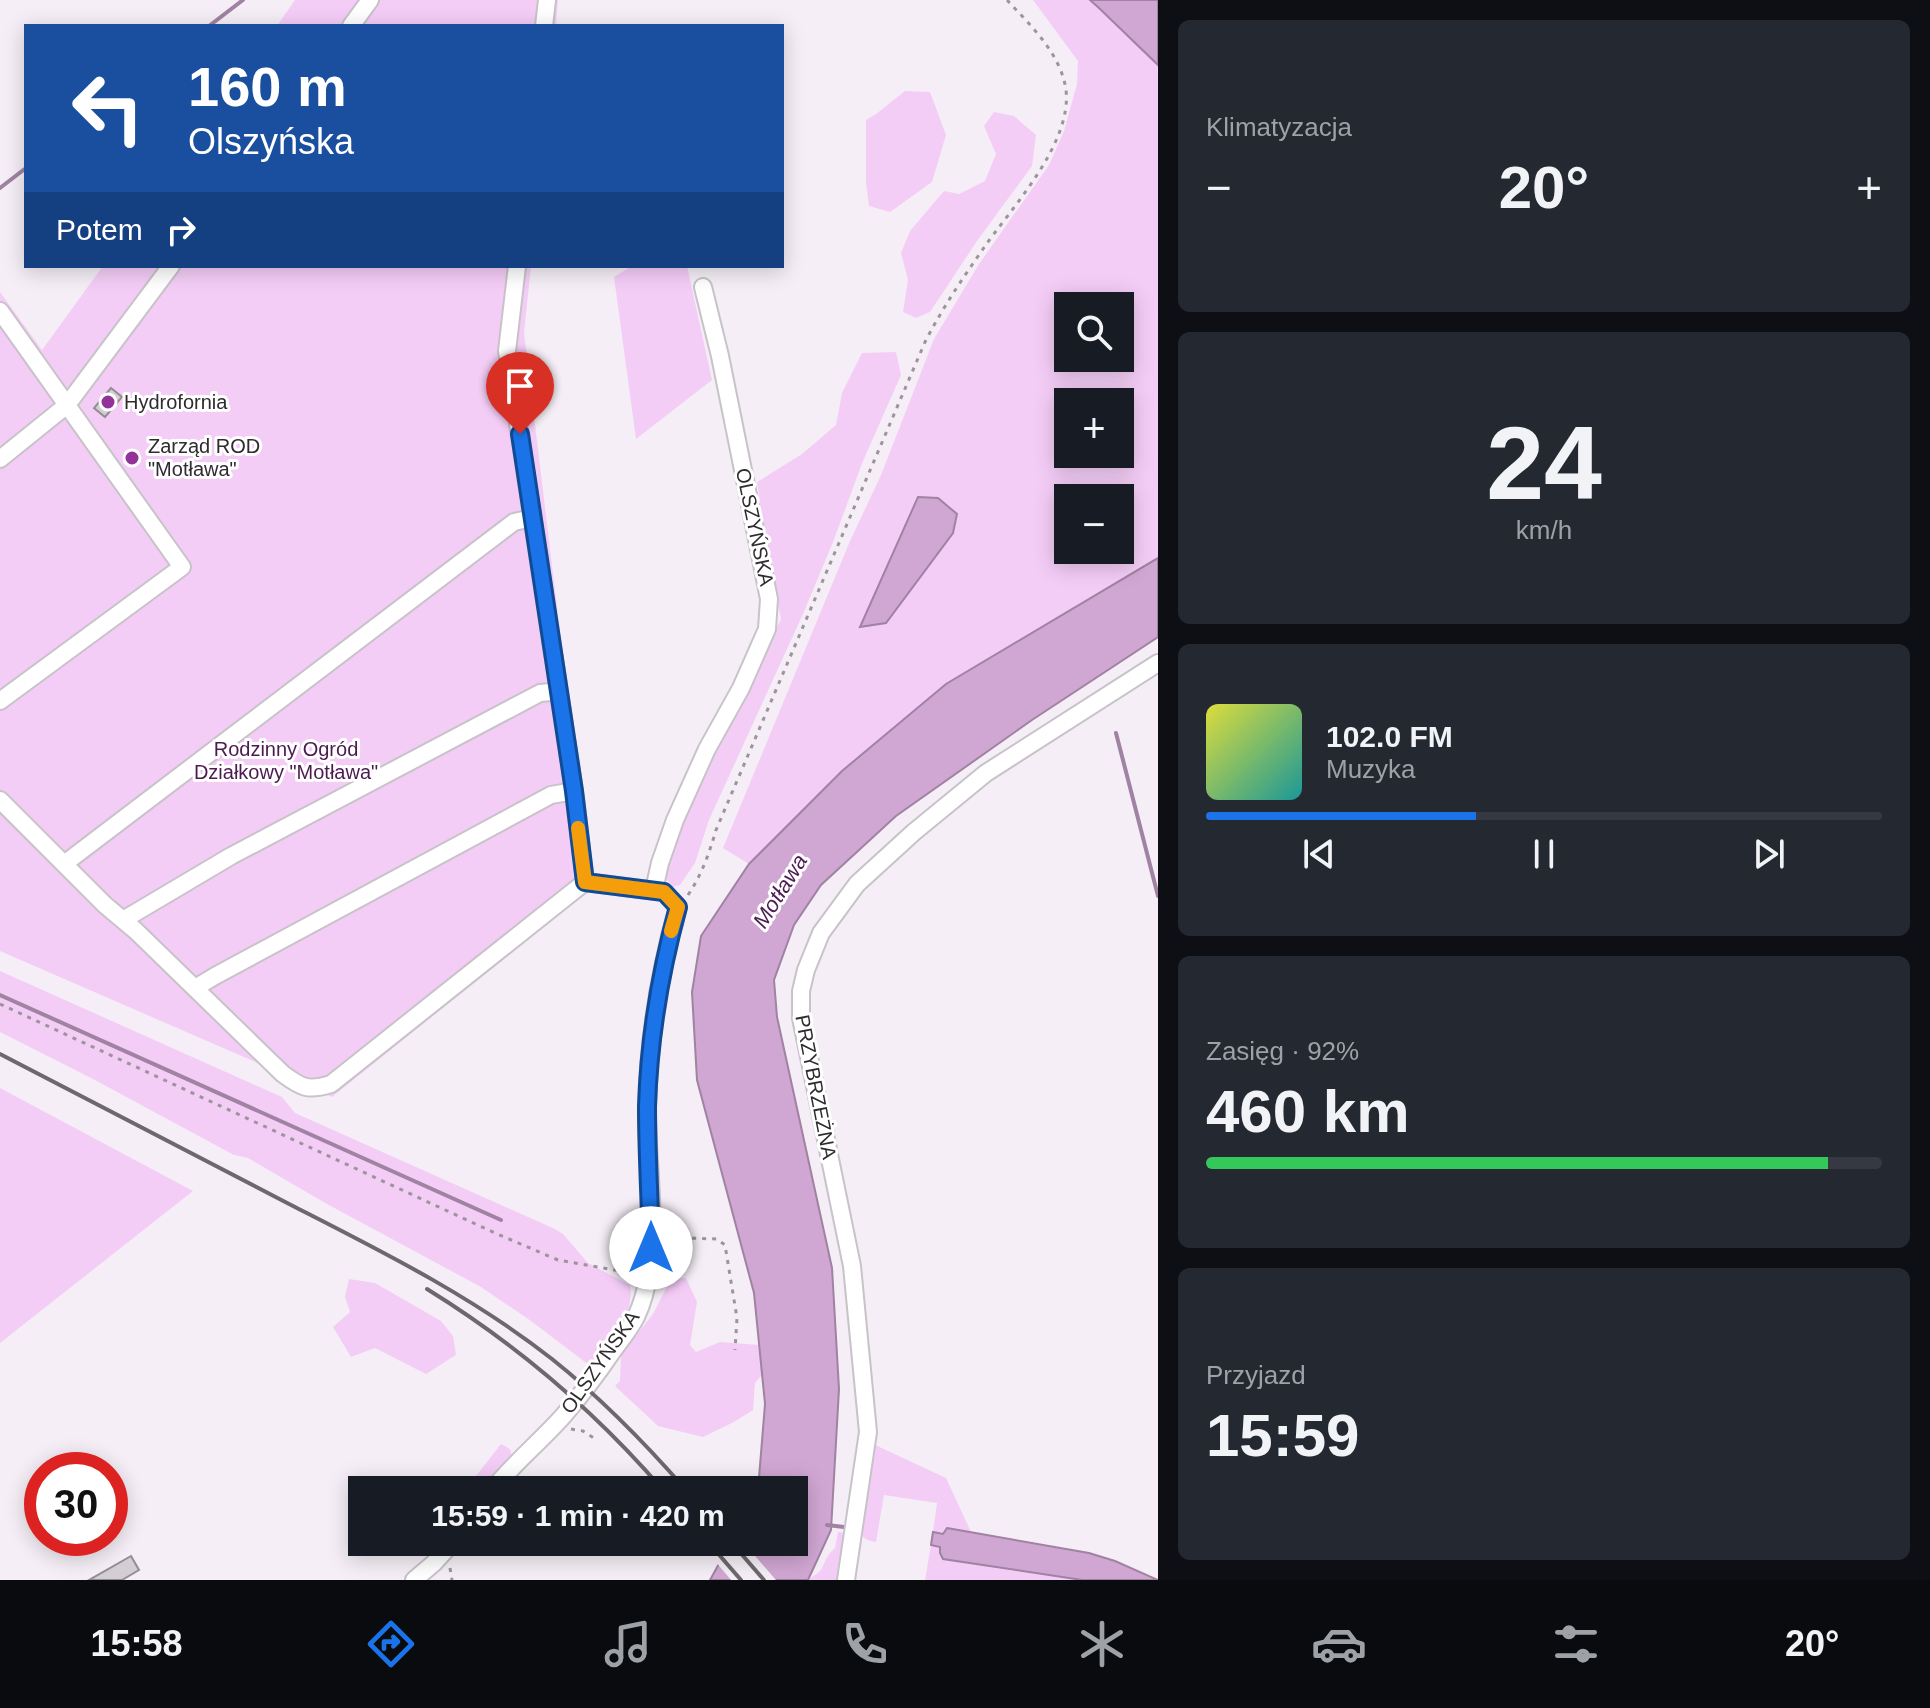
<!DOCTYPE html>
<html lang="pl">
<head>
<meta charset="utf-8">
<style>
	:root { --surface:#171b24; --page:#242831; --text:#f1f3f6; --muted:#9ea1a6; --line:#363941; --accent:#1a73e8 }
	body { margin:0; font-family:Helvetica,sans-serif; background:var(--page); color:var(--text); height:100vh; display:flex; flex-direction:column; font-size:30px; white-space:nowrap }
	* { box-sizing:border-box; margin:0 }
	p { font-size:26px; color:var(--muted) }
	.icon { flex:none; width:44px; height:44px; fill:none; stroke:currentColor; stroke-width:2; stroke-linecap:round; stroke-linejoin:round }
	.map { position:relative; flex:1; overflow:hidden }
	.side { display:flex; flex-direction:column; gap:20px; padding:20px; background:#0d0f14; width:772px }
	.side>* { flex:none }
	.top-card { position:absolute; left:24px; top:24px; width:760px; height:244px; border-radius:0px; box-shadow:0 4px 20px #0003; background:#1a4fa0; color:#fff; overflow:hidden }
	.buttons { position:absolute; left:1054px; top:292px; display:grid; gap:16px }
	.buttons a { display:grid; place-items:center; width:80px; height:80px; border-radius:0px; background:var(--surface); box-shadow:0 4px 20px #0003; font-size:40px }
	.speed { position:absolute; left:24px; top:1452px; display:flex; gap:16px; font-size:40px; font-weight:700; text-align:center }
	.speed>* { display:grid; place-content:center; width:104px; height:104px; border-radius:50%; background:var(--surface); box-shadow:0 4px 20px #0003; line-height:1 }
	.speed .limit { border:12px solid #d22; background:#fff; color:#111 }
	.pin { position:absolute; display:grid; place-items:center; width:68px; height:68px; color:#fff; margin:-82px -34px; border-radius:50% 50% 50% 0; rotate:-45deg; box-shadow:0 0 8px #0007 }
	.pin .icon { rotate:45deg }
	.me { position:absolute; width:88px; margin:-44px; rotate:0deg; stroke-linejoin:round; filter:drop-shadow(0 0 6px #0008) }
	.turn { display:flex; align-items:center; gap:28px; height:168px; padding:0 32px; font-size:36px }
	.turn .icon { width:104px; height:104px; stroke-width:2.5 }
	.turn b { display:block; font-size:56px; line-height:68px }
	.then { display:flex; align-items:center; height:76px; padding:0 32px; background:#0003; gap:16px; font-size:30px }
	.big { font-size:60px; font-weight:800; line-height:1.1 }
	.side .card { flex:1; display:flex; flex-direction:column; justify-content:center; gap:12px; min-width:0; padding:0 28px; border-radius:12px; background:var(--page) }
	.side .dial { align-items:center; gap:0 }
	.dial b { font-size:104px; line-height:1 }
	.song { display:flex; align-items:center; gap:24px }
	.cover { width:96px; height:96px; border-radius:12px; background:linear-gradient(135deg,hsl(60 70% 55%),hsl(180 70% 35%)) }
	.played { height:8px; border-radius:4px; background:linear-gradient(90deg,var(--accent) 40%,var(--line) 40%) }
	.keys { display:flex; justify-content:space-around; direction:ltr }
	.heat { display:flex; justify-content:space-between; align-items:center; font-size:44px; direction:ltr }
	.charge { height:12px; border-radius:6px; background:linear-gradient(90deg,#34c759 92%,var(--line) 0) }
	.trip { position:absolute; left:348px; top:1476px; width:460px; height:80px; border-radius:0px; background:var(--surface); box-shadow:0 4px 20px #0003; font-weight:800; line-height:80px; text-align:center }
	.tabs { display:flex; height:128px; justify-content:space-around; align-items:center; background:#090b0e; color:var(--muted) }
	.tabs .icon { width:56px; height:56px }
	.tabs .active { color:var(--accent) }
	.tabs b { font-size:36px; color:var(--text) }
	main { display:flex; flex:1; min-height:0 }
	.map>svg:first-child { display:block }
	.green { fill:#f4cdf7; fill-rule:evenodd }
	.water { fill:#d0a7d3; stroke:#a082a2; stroke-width:2 }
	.pier { fill:#f5eef6 }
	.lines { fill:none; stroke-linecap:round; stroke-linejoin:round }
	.stream { stroke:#a082a2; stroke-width:4 }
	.building { fill:#d3cdd4; stroke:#948d94; stroke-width:2 }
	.minor-casing { stroke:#c8c2c9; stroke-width:20 }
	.path { stroke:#9b959b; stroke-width:3; stroke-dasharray:4 6; stroke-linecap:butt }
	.minor { stroke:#fff; stroke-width:16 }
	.rail { stroke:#6c686c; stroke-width:4 }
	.route-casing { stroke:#114b97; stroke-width:20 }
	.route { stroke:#1a73e8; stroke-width:14 }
	.slow { stroke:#f59e0b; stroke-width:14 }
	.poi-dot { fill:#92339b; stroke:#fff; stroke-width:3 }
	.labels { text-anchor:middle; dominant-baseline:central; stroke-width:6; stroke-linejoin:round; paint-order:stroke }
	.poi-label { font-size:20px; fill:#2f2c2f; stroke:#fff; text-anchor:start }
	.street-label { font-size:20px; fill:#2f2c2f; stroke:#fff }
	.park-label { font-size:20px; fill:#4c1a50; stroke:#fff }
	.water-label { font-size:22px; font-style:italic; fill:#4e1d53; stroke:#fff }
</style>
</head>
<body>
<main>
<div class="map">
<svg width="1158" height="1580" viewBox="0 0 1158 1580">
	<rect width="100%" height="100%" fill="#f5eef6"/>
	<path class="green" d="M 295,0 L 558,0 L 556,26 L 277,26 Z
		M 1033,0 L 1090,0 L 1158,65 L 1158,558 L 946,684 L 842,771 L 749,864 L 723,848 L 850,541 L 881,475 L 934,339 L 979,264 L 1049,165 L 1064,131 L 1077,84 L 1078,61 ZM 1068,306 L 1120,306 L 1120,358 L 1068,358 ZM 1068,402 L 1120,402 L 1120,454 L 1068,454 ZM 1068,498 L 1120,498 L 1120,550 L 1068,550 Z
		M 905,91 L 930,92 L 946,135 L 932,182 L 890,212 L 869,206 L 866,183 L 866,120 L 876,114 Z
		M 994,112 L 1014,116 L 1036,135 L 1032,166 L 977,241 L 930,312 L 916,318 L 903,312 L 908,280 L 901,253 L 910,231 L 944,191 L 959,194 L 985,181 L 996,154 L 984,126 Z
		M 103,266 L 531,266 L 524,333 L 591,889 L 332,1097 L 283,1074 L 0,951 L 0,292 L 42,350 Z
		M 632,266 L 687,266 L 712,380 L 636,439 L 614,277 Z
		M 896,352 L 901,375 L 863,461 L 833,542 L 803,614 L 709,820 L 695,863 L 680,885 L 673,887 L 662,874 L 687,805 L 781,619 L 766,542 L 757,482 L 802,454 L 836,425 L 842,393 L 862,353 Z
		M 0,971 L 282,1097 L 295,1113 L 555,1229 L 563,1234 L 588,1263 L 630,1285 C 636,1314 608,1345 593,1368 L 531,1321 L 481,1287 L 327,1204 L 248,1158 L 234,1155 L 93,1079 L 0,1032 Z
		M 0,1088 L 193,1191 L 0,1343 Z
		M 672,1277 L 686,1278 L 697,1302 L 690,1345 L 696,1352 L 720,1342 L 759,1345 L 762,1375 L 755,1383 L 753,1410 L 734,1422 L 703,1437 L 658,1426 L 615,1386 L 620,1381 L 621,1354 L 653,1314 Z
		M 349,1279 L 375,1283 L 441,1321 L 453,1336 L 456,1355 L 426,1374 L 375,1348 L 351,1357 L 333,1327 L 350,1312 L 345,1297 Z
		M 871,1443 L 946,1478 L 971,1532 L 950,1528 L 943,1534 L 933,1532 L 937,1503 L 884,1495 L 876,1542 C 869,1541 863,1539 860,1532 Z
		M 501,1444 L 510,1449 L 512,1457 L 486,1490 L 465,1490 Z
		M 838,1532 L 848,1533 L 841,1580 L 809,1580 C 813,1575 819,1574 822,1568 C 827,1558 826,1556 835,1548 Z
		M 931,1545 L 941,1547 L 943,1559 L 1082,1580 L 925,1580 Z"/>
	<path class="water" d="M 1090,0 L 1158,0 L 1158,65 L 1100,9 Z
		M 918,497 L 938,498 L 957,514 L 953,533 L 886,623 L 860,627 Z
		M 1158,558 L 1158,637 L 1032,720 L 896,816 L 821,885 L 794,925 L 774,980 L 777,1017 L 832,1268 L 839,1389 L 831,1530 L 808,1580 L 710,1580 L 731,1542 L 794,1542 L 794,1490 L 758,1490 L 765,1404 L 754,1293 L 697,1080 L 692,992 L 701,936 L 749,864 L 842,771 L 946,684 Z
		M 947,1528 L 1089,1553 L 1115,1561 L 1158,1580 L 1082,1580 L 943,1559 L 940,1553 L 940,1547 L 931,1545 L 933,1532 L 943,1534 Z"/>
	<path class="pier" d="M 726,1542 L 743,1542 L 776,1580 L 731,1580 L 715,1561 Z"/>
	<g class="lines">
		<path class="stream" d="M 209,26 L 243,0
			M 0,188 L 26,168
			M 1116,733 L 1158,896
			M 0,995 L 501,1220
			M 827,1525 L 844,1527"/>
	</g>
	<path class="building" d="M 111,388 L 122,397 L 105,417 L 94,408 Z
		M 131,1556 L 139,1570 L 122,1580 L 89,1580 Z"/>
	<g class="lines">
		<defs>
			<path id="minor" d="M 351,26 L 370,0
				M 544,26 L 547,0
				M 517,266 L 507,351 L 574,791 L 585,882
				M 0,311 L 182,567 L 0,701
				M 0,459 L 67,405 L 171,266
				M 0,800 L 105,905 L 136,931 L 283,1074 C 302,1088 308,1091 331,1084 L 585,882 L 664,892 L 678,907 C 659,973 649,1038 647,1106 C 646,1169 664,1259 636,1317 C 630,1329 620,1341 612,1352 C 597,1374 581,1395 564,1415 C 541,1441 514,1463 492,1490
				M 64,864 L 514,522 L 532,518
				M 654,890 L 660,863 L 675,820 L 707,749 L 741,688 L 767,629 L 769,599 L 720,356 L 703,287
				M 123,920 L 231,856 L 540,693 L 551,692 L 559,694
				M 195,988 L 215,976 L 551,795 L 574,791
				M 414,1580 L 434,1563 L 453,1542
				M 846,1580 L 868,1432 L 852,1266 L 801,1018 L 801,991 L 806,970 L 821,933 L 857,884 L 914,832 L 986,773 L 1158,663"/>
		</defs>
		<use href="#minor" class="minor-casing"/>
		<path class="path" d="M 688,895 C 702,874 709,854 716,830 L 925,342 C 942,309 962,279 983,249 C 1012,207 1072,144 1066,90 C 1061,54 1031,26 1007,0
			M 0,1004 L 495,1233 L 558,1260 L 632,1273
			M 665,1265 L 687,1238 L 717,1239 L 725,1245 L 737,1318 L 735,1350
			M 571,1429 L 583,1431 L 597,1440
			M 450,1568 L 452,1580"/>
		<use href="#minor" class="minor"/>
		<path class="rail" d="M 0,1054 C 97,1104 194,1154 291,1205 C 381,1251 472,1296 552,1359 C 601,1398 645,1443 686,1490
			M 427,1289 C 516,1344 594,1410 663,1490
			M 708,1542 L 741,1580
			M 731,1542 L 764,1580"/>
	</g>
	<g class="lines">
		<defs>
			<path id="route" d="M 520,434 L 574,791 L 585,882 L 664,892 L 678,907 C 660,973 649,1039 647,1107 C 647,1154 650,1201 651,1248"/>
		</defs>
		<use href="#route" class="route-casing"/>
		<use href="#route" class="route"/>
		<path class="slow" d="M 578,828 L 585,882 L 664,892 L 678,907 L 671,931"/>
	</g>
	<g class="poi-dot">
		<circle cx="108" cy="402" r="8"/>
		<circle cx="132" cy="458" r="8"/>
	</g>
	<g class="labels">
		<g class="poi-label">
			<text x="124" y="402">Hydrofornia</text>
			<text x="148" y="446">Zarząd ROD<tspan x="148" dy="23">"Motława"</tspan></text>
		</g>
		<g class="street-label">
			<text transform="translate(755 527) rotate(78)">OLSZYŃSKA</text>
			<text transform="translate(816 1087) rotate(79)">PRZYBRZEŻNA</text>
			<text transform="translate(600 1362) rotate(-55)">OLSZYŃSKA</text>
		</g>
		<g class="park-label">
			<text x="286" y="749">Rodzinny Ogród<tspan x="286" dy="23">Działkowy "Motława"</tspan></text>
		</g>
		<g class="water-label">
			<text transform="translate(780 891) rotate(-58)">Motława</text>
		</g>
	</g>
</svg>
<div class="buttons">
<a><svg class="icon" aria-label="search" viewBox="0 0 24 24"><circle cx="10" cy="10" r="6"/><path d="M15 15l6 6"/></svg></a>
<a>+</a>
<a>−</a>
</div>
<div class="speed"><div class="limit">30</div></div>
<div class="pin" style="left:520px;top:434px;background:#d93025"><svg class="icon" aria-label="arrive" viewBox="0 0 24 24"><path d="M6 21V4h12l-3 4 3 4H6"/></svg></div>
<svg class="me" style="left:651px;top:1248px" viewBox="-20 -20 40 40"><circle r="19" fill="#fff"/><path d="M0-13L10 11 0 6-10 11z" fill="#1a73e8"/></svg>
<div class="trip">15:59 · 1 min · 420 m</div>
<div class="top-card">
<div class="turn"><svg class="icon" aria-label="left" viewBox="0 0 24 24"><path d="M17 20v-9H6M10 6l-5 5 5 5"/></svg><div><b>160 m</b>Olszyńska</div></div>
<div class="then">Potem<svg class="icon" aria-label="right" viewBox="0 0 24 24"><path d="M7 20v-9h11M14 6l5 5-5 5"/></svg></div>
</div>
</div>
<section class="side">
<div class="card"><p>Klimatyzacja</p>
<div class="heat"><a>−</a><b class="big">20°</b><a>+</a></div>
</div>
<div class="card dial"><b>24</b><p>km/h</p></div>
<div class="card">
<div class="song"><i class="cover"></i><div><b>102.0 FM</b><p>Muzyka</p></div></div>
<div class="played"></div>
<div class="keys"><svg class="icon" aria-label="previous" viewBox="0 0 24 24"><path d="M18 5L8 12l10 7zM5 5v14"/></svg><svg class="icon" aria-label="pause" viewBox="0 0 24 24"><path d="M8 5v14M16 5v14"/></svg><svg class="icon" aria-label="next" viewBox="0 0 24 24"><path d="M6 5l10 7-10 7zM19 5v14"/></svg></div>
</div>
<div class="card"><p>Zasięg · 92%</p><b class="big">460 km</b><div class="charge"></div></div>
<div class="card"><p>Przyjazd</p><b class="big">15:59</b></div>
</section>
</main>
<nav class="tabs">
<b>15:58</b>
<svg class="icon active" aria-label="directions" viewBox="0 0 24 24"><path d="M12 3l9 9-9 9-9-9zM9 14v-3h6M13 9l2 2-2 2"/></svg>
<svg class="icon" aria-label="music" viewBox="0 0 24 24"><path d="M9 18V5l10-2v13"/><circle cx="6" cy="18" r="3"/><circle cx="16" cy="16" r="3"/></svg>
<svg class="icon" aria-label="phone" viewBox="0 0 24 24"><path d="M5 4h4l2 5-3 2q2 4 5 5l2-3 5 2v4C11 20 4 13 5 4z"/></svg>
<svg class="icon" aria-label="climate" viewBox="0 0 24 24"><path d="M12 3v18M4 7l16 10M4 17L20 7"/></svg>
<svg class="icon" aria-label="car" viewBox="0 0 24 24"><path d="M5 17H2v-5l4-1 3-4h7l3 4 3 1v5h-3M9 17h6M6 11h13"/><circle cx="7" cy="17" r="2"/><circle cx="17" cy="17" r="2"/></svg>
<svg class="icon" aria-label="filters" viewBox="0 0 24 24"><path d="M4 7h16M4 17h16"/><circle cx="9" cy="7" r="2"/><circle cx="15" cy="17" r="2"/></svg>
<b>20°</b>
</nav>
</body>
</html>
